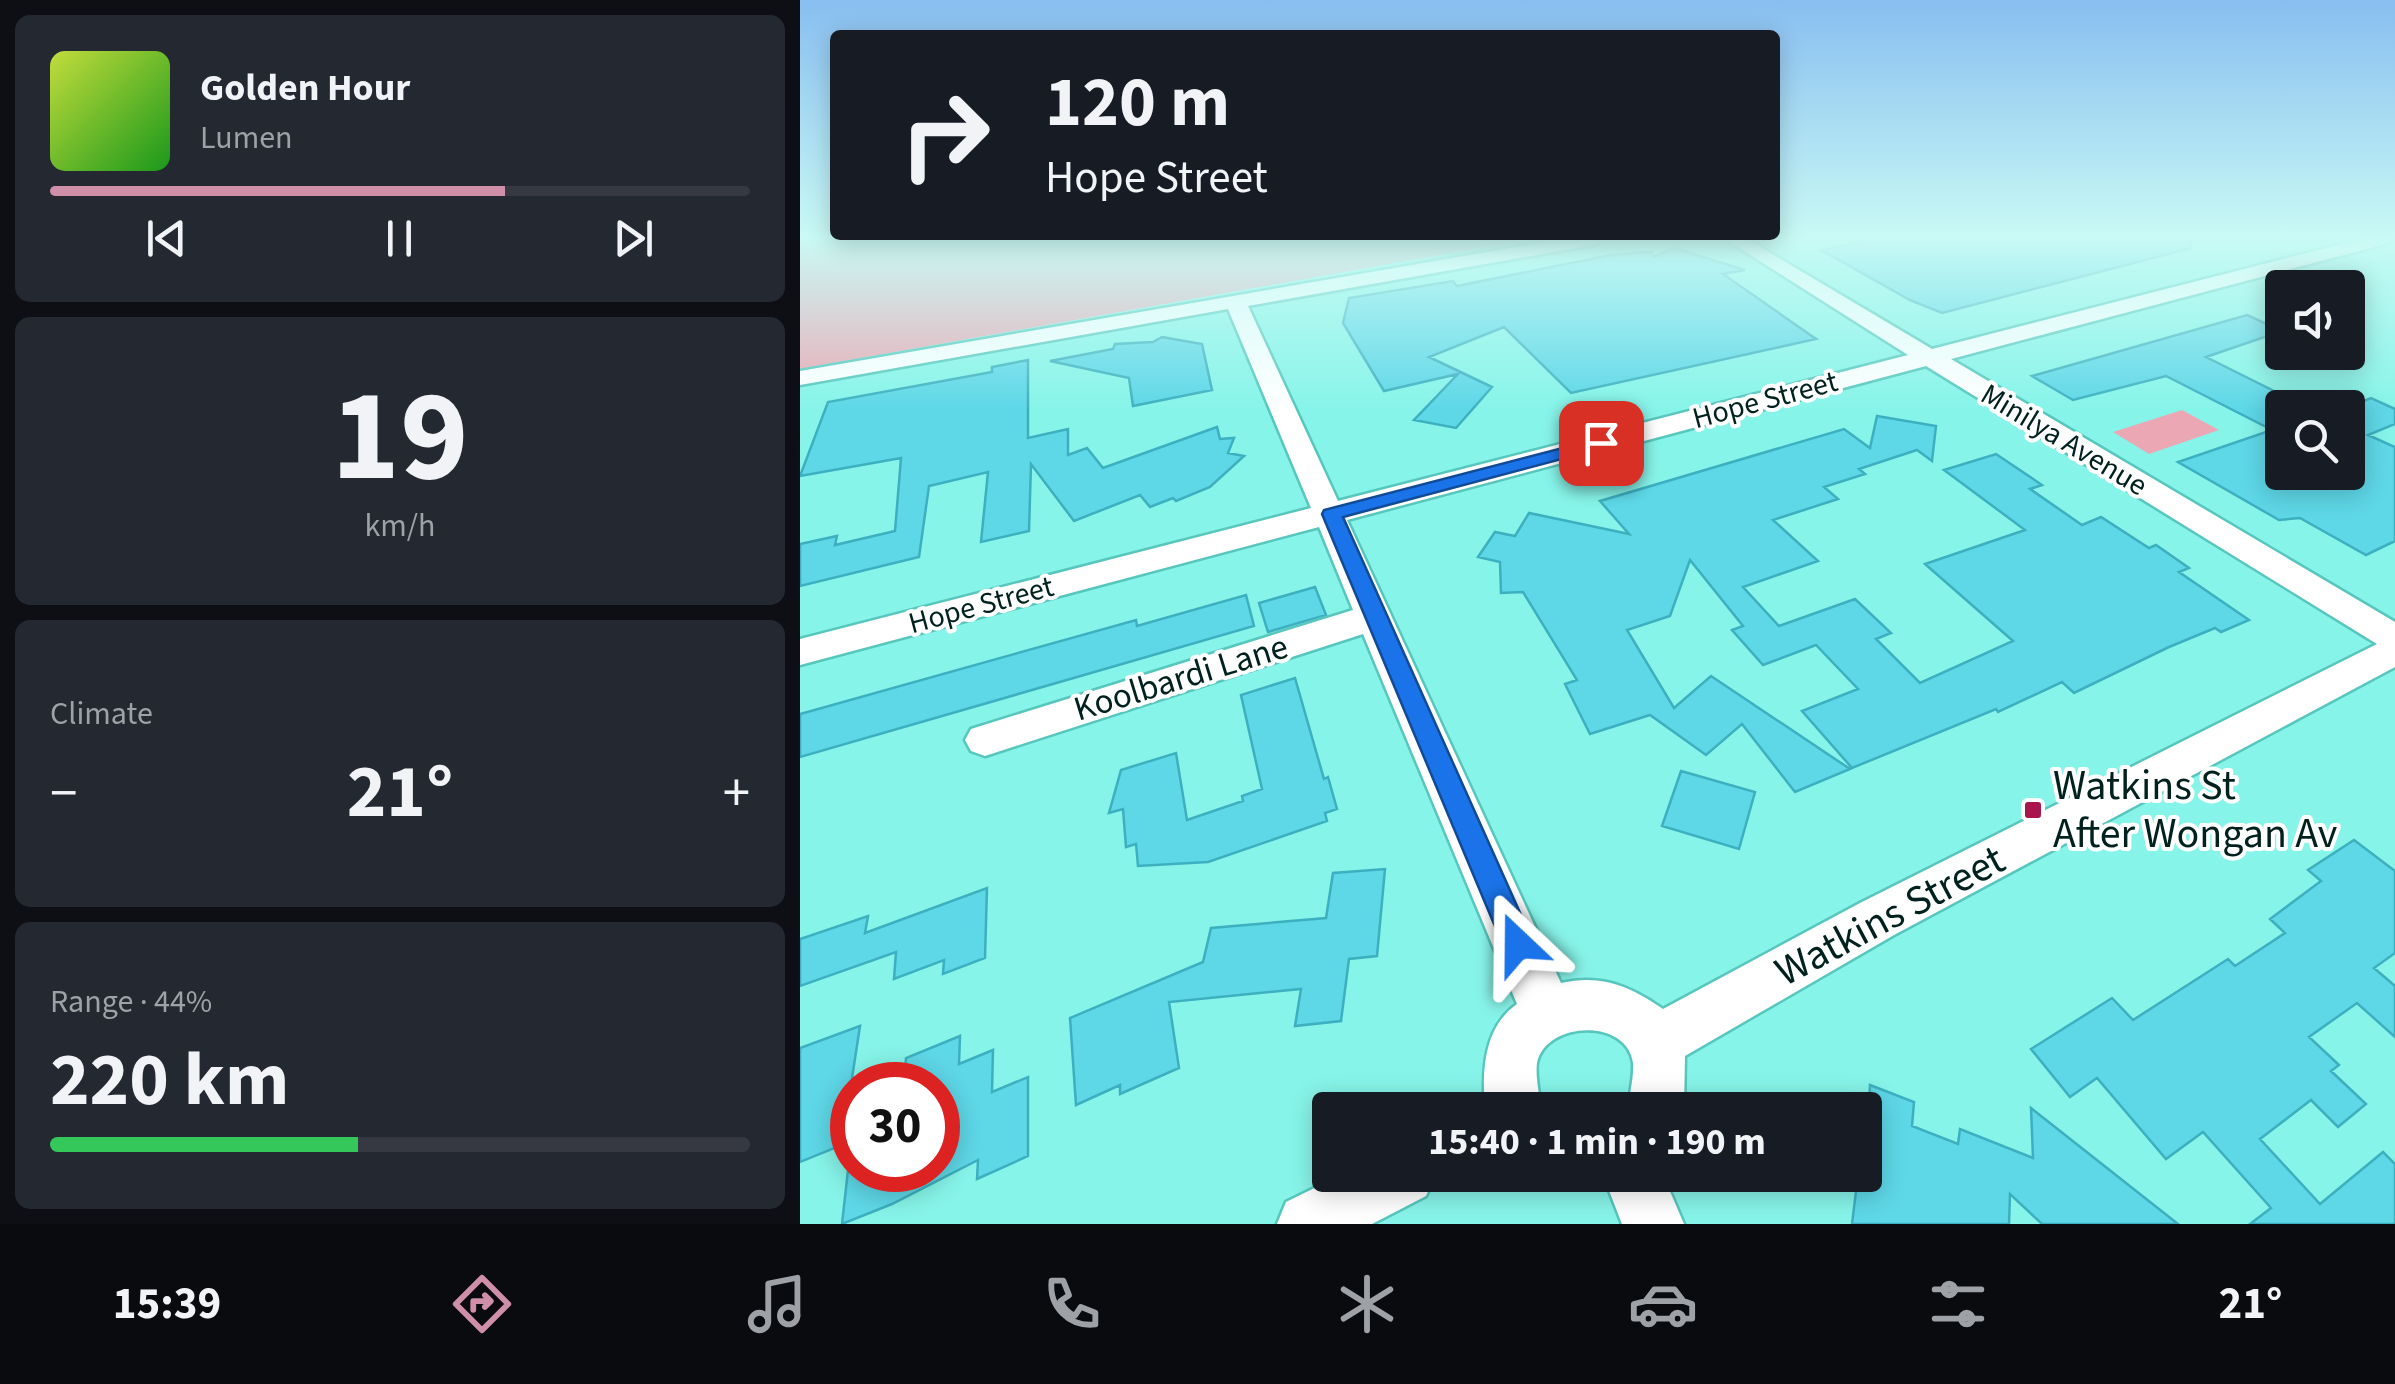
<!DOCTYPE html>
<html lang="en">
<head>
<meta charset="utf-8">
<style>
	:root { --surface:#171b24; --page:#242831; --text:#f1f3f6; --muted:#9ea1a6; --line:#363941; --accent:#d08fa9 }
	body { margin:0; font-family:"Source Sans 3",sans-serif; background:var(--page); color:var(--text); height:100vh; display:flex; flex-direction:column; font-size:38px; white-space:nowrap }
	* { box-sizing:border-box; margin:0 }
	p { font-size:32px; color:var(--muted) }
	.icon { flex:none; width:55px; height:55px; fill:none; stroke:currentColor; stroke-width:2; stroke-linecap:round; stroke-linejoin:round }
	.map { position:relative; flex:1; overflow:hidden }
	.drawer { display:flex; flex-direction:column; gap:15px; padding:15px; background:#0d0f14; width:800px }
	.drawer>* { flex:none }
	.guide { position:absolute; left:30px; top:30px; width:950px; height:210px; border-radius:10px; box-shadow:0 5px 25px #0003; background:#171b24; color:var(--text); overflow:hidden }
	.fabs { position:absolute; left:1465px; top:270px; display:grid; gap:20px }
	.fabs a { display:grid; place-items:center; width:100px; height:100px; border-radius:10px; background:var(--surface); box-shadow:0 5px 25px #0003; font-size:50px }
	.speed { position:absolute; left:30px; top:1062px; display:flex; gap:20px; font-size:50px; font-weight:700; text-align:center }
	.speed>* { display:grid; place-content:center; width:130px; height:130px; border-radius:50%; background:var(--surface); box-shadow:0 5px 25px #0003; line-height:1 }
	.speed .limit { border:15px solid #d22; background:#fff; color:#111 }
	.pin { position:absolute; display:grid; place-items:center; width:85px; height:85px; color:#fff; margin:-42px; border-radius:20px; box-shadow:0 5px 15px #0006 }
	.me { position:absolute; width:110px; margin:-55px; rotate:337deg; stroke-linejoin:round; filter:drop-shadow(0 0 8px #0008) }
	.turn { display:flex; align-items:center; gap:35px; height:210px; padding:0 50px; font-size:45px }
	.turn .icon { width:130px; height:130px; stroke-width:2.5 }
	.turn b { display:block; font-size:70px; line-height:85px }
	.big { font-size:75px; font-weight:700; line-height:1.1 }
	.drawer .widget { flex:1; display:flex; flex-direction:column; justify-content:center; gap:15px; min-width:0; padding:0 35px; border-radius:15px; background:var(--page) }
	.drawer .dial { align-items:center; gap:0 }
	.dial b { font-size:130px; line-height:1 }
	.song { display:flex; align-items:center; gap:30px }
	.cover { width:120px; height:120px; border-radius:15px; background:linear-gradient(135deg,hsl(70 70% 55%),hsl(120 70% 35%)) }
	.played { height:10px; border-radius:5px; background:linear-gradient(90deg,var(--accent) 65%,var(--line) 65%) }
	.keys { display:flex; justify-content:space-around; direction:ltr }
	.heat { display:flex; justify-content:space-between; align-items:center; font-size:55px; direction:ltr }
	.charge { height:15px; border-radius:8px; background:linear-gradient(90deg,#34c759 44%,var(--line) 0) }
	.trip { position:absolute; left:512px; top:1092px; width:570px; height:100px; border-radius:10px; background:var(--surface); box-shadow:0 5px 25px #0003; font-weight:700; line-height:100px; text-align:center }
	.tab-bar { display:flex; height:160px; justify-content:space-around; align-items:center; background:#090b0e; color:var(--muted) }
	.tab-bar .icon { width:70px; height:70px }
	.tab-bar .active { color:var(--accent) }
	.tab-bar b { font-size:45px; color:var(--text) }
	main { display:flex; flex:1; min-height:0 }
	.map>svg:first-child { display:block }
	.green { fill:#eba8b4 }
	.building { fill:#5ed7e7; stroke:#3db0bf; stroke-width:2.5 }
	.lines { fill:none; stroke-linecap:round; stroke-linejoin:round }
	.minor-casing { stroke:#57c7bd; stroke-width:5 }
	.minor { fill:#fff; fill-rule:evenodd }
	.route { fill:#1a73e8; stroke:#114b97; stroke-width:2.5 }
	.poi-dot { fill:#a8144b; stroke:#fff; stroke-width:4 }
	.labels { text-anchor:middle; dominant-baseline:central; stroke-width:8; stroke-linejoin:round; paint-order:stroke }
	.far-street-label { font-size:30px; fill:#00211e; stroke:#fff }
	.street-label { font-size:35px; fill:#00211e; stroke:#fff }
	.near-poi-label { font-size:42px; fill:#00211e; stroke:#fff; text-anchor:start }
	.near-street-label { font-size:42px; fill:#00211e; stroke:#fff }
</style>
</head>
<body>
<main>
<section class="drawer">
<div class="widget">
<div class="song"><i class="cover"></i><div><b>Golden Hour</b><p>Lumen</p></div></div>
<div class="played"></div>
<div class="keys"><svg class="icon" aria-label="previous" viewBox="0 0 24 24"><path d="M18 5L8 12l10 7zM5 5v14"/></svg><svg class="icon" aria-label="pause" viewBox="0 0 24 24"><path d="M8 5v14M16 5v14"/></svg><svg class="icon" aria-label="next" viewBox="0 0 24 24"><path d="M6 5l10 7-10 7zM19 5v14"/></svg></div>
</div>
<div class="widget dial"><b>19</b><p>km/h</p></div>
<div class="widget"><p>Climate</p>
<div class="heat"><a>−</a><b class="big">21°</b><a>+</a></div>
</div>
<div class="widget"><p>Range · 44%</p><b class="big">220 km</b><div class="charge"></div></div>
</section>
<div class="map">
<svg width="1595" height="1224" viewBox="0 0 1595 1224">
	<rect width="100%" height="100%" fill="#87f4e9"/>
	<path class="green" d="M 0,239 L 729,239 L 0,369 Z
		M 1382,410 L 1419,430 L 1349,454 L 1313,432 Z"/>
	<path class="building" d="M 1079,239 L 1390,239 L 1391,248 L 1142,313 L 1110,300 L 1021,250 Z
		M 874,248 L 945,270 L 923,274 L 1016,339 L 771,393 L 704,327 L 629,357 L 692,387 L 656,428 L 614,420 L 658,374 L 584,391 L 543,323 L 549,298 L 653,281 L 657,286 L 811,255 L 852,252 L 854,257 Z
		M 1447,315 L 1482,331 L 1406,357 L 1482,395 L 1482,472 L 1505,478 L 1519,472 L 1548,472 L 1548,407 L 1571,398 L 1595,409 L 1595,424 L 1568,435 L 1595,447 L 1595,541 L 1566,555 L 1500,518 L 1479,520 L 1378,462 L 1472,430 L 1366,376 L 1273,400 L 1232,376 Z
		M 362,337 L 402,344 L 412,390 L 333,406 L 329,378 L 250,361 L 313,349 L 315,344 L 353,342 Z
		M 228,360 L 228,438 L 268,429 L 268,455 L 287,448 L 303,468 L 417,427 L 420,439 L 434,438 L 428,453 L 444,456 L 410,487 L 376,501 L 373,498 L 350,507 L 340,495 L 274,521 L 231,464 L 229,531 L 181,542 L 188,472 L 129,486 L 119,557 L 0,586 L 0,544 L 37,536 L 35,545 L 95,531 L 101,458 L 0,476 L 28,402 L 192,372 L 192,367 Z
		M 1077,416 L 1136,426 L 1132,461 L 1117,450 L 1059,469 L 1065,474 L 1024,487 L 1038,499 L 973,520 L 1018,561 L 943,587 L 979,626 L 1055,599 L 1091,633 L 1076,639 L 1120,683 L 1213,641 L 1125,564 L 1225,530 L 1144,470 L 1196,454 L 1242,485 L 1230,489 L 1282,525 L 1301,517 L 1349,548 L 1356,545 L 1389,568 L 1379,572 L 1449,620 L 1421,632 L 1415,628 L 1369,647 L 1274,693 L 1262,682 L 1198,712 L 1196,709 L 1052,768 L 1002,711 L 1058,689 L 1016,645 L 963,665 L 932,630 L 943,626 L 890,560 L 870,616 L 827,630 L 874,708 L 911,676 L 1050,769 L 995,792 L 942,724 L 906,755 L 850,715 L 790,734 L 765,684 L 777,680 L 723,592 L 701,593 L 700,562 L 678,557 L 695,532 L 715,536 L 729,513 L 829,534 L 800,501 L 1044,429 L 1070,448 Z
		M 515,587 L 526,615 L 468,632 L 459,603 Z
		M 446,595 L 454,626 L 0,757 L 0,714 L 336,620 L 337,626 Z
		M 495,678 L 524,779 L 528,777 L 537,809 L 525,813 L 527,821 L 408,862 L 338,866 L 336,844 L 326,847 L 323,809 L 309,813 L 321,770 L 376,753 L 387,820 L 443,801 L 442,796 L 462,789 L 441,695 Z
		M 881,771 L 955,792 L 939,849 L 862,826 Z
		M 1554,840 L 1595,871 L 1595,953 L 1574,968 L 1595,986 L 1595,1037 L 1557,1003 L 1509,1037 L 1539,1065 L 1531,1071 L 1566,1104 L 1538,1127 L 1511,1100 L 1460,1139 L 1520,1204 L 1583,1152 L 1595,1164 L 1595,1224 L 1450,1224 L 1471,1208 L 1403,1132 L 1366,1159 L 1297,1078 L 1270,1097 L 1231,1049 L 1312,998 L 1333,1020 L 1428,959 L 1435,966 L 1485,933 L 1470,919 L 1521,881 L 1508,870 Z
		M 585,869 L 577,956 L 549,959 L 541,1021 L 495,1026 L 501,989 L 369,1002 L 379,1068 L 320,1094 L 320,1085 L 276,1105 L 270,1018 L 403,962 L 411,928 L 526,918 L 533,873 Z
		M 187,888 L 185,958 L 143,974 L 144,960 L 94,979 L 96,952 L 0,986 L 0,939 L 68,916 L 65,933 Z
		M 60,1026 L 52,1078 L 52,1141 L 0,1162 L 0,1048 Z
		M 160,1036 L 159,1064 L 193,1050 L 192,1092 L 228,1077 L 228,1156 L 177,1179 L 178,1160 L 92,1204 L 42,1224 L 48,1170 L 138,1170 L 138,1085 L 104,1085 L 106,1058 Z
		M 1070,1085 L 1114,1102 L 1112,1126 L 1158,1144 L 1160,1129 L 1233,1158 L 1231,1108 L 1378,1224 L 1242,1224 L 1210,1194 L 1209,1224 L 1052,1224 L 1058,1175 L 1065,1175 Z"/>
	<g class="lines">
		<defs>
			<path id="minor" d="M 762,239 L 802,239 L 793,245 L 448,306 L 538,501 L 1108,355 L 925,239 L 947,239 L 1132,349 L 1561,239 L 1591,239 L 1589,243 L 1151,359 L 1595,622 L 1595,667 L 1094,935 L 885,1056 L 884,1110 L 828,1110 C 829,1096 834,1077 833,1063 C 827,1018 746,1021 737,1063 C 735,1077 740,1096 741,1110 L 685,1110 C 682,1072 683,1028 717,1004 L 563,634 L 185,756 L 171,751 L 165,740 L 171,729 L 553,610 L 519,527 L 0,665 L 0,639 L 511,508 L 428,309 L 0,385 L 0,371 ZM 1126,366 L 1577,644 L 1060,903 L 863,1009 C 830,986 801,974 761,983 L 547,520 Z
				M 541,1175 L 635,1175 L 626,1196 L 572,1224 L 477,1224 L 486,1202 Z
				M 803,1175 L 863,1175 L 884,1224 L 822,1224 Z"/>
		</defs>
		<use href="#minor" class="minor-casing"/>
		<use href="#minor" class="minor"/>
	</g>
	<linearGradient id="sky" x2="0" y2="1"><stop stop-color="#88bef0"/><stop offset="0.58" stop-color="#c9faf5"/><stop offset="1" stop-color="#c9faf5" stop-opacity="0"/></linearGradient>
	<rect width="1595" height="410" fill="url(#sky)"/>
	<path class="route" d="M 801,438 L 810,443 L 807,447 L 543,517 L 734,944 L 729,955 L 718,959 L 707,955 L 522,514 L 524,510 Z"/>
	<rect class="poi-dot" x="1223" y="800" width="20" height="20" rx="5"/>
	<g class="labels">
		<g class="far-street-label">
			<text transform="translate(965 400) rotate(-15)">Hope Street</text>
			<text transform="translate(1264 440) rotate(31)">Minilya Avenue</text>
			<text transform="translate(181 605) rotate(-15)">Hope Street</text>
		</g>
		<g class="street-label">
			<text transform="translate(381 678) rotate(-17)">Koolbardi Lane</text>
		</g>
		<g class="near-poi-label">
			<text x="1253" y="786">Watkins St<tspan x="1253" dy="48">After Wongan Av</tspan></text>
		</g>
		<g class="near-street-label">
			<text transform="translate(1090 916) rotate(-28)">Watkins Street</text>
		</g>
	</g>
</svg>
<div class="fabs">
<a><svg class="icon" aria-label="sound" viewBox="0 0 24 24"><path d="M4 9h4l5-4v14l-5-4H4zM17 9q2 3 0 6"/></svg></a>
<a><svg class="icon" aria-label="search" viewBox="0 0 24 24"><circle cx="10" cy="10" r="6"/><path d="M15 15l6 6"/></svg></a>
</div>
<div class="speed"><div class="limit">30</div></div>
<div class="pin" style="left:801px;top:443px;background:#d93025"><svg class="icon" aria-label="arrive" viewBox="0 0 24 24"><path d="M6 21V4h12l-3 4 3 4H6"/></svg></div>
<svg class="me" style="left:718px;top:944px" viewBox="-20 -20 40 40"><path d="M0-17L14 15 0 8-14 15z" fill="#1a73e8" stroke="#fff" stroke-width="4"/></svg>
<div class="trip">15:40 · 1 min · 190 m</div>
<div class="guide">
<div class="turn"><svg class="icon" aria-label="right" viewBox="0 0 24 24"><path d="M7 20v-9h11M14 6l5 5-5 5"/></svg><div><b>120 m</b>Hope Street</div></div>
</div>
</div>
</main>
<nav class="tab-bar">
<b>15:39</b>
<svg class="icon active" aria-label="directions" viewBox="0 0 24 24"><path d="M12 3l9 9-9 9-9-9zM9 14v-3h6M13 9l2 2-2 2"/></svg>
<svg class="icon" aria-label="music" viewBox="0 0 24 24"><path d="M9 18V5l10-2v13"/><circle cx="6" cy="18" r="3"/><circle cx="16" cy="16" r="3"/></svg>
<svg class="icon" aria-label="phone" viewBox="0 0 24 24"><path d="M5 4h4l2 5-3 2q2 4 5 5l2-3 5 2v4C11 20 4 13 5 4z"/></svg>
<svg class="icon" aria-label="climate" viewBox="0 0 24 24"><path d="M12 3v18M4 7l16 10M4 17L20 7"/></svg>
<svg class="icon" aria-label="car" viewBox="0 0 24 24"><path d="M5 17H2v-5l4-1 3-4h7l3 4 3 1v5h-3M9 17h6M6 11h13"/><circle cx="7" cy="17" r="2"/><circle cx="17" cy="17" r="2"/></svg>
<svg class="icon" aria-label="filters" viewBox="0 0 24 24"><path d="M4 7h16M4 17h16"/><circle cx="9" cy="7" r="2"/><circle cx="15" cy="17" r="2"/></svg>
<b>21°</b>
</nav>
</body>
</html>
